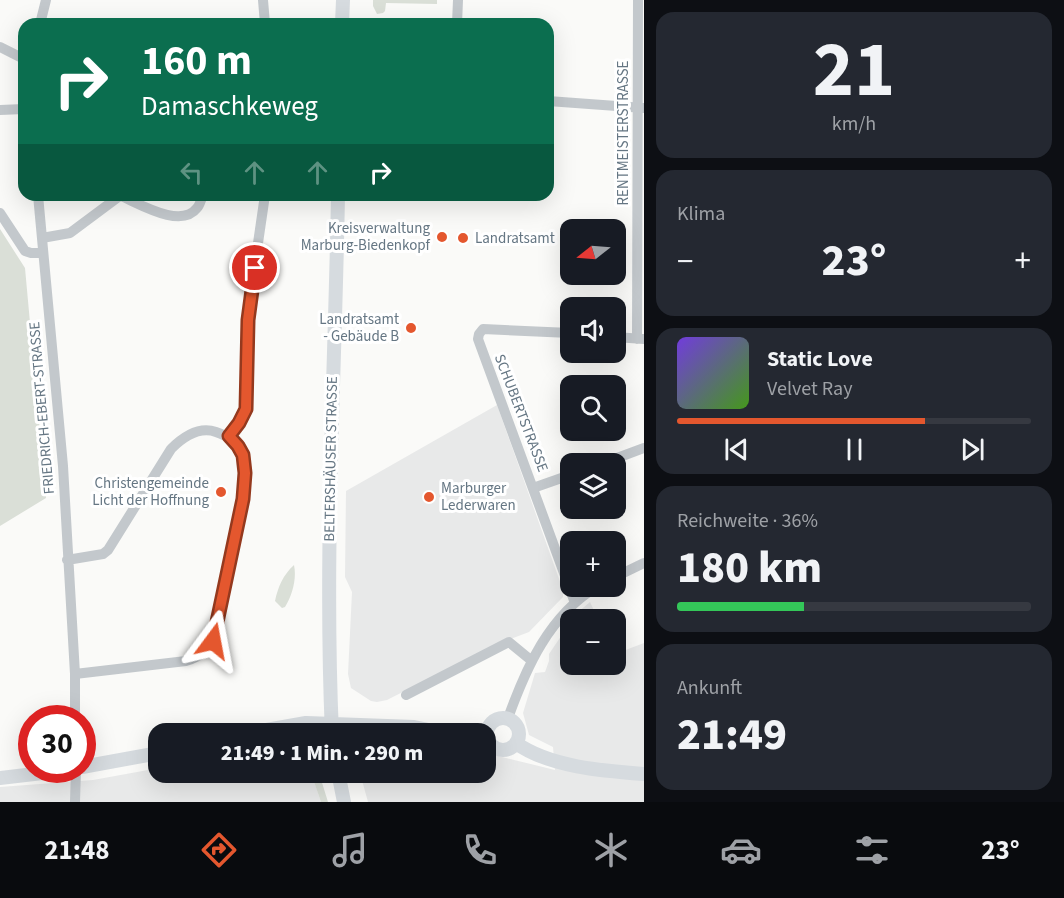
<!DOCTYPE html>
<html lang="de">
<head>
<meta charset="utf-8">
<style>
	:root { --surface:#171b24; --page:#242831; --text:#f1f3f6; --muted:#9ea1a6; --line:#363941; --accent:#e4572e }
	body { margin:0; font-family:"Source Sans 3",sans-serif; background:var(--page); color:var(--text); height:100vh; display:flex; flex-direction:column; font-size:22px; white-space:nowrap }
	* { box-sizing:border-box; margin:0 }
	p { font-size:20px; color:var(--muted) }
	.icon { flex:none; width:33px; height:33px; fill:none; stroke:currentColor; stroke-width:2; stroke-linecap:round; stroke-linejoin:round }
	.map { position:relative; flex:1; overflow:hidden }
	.side { display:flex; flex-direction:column; gap:12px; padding:12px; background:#0d0f14; width:420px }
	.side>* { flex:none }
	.guide { position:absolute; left:18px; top:18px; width:536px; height:183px; border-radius:18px; box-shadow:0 6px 24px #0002; background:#0b6e4f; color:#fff; overflow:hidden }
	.needle { width:39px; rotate:253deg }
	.fabs { position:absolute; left:560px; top:219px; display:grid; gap:12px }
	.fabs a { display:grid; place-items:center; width:66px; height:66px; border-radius:12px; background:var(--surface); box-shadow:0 6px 24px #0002; font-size:30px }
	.speed { position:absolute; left:18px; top:705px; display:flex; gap:12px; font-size:30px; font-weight:700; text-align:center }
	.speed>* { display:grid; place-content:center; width:78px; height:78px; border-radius:50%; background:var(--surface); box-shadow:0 6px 24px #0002; line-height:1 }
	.speed .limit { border:9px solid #d22; background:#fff; color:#111 }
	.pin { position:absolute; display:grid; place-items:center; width:51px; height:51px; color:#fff; margin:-26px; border:3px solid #fff; border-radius:50%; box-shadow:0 2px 6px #0007 }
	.me { position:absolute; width:66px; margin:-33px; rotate:13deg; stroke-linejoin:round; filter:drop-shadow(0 0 4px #0008) }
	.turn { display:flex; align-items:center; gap:21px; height:126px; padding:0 24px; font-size:27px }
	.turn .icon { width:78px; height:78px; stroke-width:2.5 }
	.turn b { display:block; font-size:42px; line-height:51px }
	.lanes { display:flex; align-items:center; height:57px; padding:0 24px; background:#0003; justify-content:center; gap:30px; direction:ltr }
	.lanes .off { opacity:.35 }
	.big { font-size:45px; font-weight:800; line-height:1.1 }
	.side .widget { flex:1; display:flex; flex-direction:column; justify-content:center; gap:9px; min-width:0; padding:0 21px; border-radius:18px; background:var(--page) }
	.side .dial { align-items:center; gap:0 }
	.dial b { font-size:78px; line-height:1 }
	.song { display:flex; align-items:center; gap:18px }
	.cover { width:72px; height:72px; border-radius:9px; background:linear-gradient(135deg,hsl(260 70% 55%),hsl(100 70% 35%)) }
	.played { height:6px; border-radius:3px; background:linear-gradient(90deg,var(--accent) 70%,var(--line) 70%) }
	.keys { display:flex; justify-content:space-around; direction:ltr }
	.heat { display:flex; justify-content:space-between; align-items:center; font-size:33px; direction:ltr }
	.charge { height:9px; border-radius:4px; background:linear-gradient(90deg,#34c759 36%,var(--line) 0) }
	.trip { position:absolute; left:148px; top:723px; width:348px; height:60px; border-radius:18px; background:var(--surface); box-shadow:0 6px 24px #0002; font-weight:800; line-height:60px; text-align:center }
	.tabs { display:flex; height:96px; justify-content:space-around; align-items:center; background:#090b0e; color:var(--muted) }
	.tabs .icon { width:42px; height:42px }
	.tabs .selected { color:var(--accent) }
	.tabs b { font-size:27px; color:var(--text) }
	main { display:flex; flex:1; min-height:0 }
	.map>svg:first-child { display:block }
	.built { fill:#e8e9e9 }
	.green { fill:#dadfd7 }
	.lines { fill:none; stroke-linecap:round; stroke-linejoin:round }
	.minor { stroke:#c3c8cc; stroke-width:10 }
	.major { stroke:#d6dbdf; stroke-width:14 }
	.route-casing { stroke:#94391e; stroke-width:15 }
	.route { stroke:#e4572e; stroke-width:10 }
	.poi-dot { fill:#e4572e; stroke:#fff; stroke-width:2 }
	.labels { text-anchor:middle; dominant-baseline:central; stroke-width:6; stroke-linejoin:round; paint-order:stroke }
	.street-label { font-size:15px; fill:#657683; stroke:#fff }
	.poi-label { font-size:15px; fill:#657683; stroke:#fff; text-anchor:end }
</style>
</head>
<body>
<main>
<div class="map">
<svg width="644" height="802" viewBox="0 0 644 802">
	<rect width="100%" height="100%" fill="#fafaf8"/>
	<path class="built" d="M 497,405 L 563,590 L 563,597 L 529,632 L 495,645 L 387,700 L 377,702 L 371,701 L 351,688 L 348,674 L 352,592 L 345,577 L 346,491 Z
		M 590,602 L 598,619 L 573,619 L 577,613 Z
		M 570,623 L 570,664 L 615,664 L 615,654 L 644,643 L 644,802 L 368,802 L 360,773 L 486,772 L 486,753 L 555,770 L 553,747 L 529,735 L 523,713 L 535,673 L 545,672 L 549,661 L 549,654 Z
		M 159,768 L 159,772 L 311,772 L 321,802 L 0,802 L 0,787 L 93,780 Z"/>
	<path class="green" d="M 373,0 L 437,0 L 437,4 L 386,3 L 385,11 L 383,13 L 377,14 L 373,6 Z
		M 0,229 L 25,268 L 46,498 L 0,526 Z
		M 294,565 C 297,579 292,596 285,607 L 282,608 L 275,601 C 278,587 283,575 294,565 Z
		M 311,773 L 319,773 L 328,802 L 321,802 Z"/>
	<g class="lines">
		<path class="minor" d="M 263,0 L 265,24
			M 40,24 L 46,0
			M 457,24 L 458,0
			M 0,47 L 24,59
			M 548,101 L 644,108
			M 0,110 L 24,109
			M 38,195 L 63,466 L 75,674 L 75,718
			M 121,196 C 140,204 181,229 197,208 C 200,205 201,199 203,195
			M 0,213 L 25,251 L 31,253 L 43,253
			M 42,238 L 70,233 L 121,195
			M 570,333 L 483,329 L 479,334 L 478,339 L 575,603
			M 615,337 L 644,339
			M 637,339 L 638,0
			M 229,437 L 239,423 L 246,409 L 251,291 L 265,195
			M 601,464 L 644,448
			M 533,488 L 570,475
			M 67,560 L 103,554 L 108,550 L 171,449 C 183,437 199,426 216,432 C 228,436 239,443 243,455 C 251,483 240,516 234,543 C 228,573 222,603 216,634 C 210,649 202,656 186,661 L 75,674
			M 615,577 L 644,563
			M 406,695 L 509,642 L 532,661
			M 508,718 C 526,668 549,615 598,586
			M 75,802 L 76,770"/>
		<path class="major" d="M 342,24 L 343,0
			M487 734a16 16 0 1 1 32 0a16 16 0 1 1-32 0Z
			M 243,734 L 306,723 L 414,727 L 448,734
			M 332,734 C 324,554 335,374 338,195
			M 516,743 C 549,767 604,771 644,774
			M 82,767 L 159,753
			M 338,772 L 344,802
			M 0,778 L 68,770"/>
	</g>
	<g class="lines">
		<defs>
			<path id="route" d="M 213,641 L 243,499 L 245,473 L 243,455 L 238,446 L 229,436 L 239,423 L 246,409 L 248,320 L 255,268"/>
		</defs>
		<use href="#route" class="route-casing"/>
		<use href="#route" class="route"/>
	</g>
	<g class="poi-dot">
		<circle cx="442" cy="237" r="6"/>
		<circle cx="463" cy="238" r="6"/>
		<circle cx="411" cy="328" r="6"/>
		<circle cx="221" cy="492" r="6"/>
		<circle cx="429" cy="497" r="6"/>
	</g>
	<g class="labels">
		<g class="street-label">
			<text transform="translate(623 133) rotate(-90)">RENTMEISTERSTRASSE</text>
			<text transform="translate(42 408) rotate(-95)">FRIEDRICH-EBERT-STRASSE</text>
			<text transform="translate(521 413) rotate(69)">SCHUBERTSTRASSE</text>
			<text transform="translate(331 459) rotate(-89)">BELTERSHÄUSER STRASSE</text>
		</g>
		<g class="poi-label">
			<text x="430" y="228">Kreisverwaltung<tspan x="430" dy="17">Marburg-Biedenkopf</tspan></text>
			<text x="475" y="238" text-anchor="start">Landratsamt</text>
			<text x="399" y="319">Landratsamt<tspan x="399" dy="17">- Gebäude B</tspan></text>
			<text x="209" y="483">Christengemeinde<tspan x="209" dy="17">Licht der Hoffnung</tspan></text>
			<text x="441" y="488" text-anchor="start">Marburger<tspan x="441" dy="17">Lederwaren</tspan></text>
		</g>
	</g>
</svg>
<div class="fabs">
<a><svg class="needle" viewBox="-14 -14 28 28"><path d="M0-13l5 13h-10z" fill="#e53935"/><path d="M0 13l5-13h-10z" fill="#9ea1a6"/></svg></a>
<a><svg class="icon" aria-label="sound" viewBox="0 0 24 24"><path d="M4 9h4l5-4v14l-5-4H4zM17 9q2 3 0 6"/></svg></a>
<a><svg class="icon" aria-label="search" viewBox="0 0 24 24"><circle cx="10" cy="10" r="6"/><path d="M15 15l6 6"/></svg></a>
<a><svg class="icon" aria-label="layers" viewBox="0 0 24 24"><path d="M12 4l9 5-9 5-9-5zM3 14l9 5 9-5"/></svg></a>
<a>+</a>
<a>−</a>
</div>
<div class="speed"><div class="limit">30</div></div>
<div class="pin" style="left:255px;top:268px;background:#d93025"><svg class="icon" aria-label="arrive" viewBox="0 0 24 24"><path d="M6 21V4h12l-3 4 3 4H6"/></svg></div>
<svg class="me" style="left:213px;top:641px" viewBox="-20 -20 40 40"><path d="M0-17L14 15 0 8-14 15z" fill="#e4572e" stroke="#fff" stroke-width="4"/></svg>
<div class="trip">21:49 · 1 Min. · 290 m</div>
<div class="guide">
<div class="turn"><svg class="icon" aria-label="right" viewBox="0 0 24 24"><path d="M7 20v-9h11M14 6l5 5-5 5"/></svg><div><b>160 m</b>Damaschkeweg</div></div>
<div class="lanes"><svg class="icon off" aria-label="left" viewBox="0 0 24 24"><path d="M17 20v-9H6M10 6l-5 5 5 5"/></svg><svg class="icon off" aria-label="ahead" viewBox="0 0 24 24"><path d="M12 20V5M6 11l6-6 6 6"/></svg><svg class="icon off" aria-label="ahead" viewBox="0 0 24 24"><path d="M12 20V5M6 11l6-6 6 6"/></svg><svg class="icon" aria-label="right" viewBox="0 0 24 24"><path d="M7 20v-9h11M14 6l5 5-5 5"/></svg></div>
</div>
</div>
<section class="side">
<div class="widget dial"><b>21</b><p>km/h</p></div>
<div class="widget"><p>Klima</p>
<div class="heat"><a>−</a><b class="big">23°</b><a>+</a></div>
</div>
<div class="widget">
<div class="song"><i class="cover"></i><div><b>Static Love</b><p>Velvet Ray</p></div></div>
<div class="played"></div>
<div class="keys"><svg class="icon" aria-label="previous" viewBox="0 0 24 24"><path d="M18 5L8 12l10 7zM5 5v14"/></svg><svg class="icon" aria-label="pause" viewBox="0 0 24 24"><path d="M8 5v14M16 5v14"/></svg><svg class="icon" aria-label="next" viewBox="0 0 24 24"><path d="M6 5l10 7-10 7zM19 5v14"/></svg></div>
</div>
<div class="widget"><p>Reichweite · 36%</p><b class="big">180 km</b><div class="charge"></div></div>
<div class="widget"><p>Ankunft</p><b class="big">21:49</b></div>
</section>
</main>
<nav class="tabs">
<b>21:48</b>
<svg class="icon selected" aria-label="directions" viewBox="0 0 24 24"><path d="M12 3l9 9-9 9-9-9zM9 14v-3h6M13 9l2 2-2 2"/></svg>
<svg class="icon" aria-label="music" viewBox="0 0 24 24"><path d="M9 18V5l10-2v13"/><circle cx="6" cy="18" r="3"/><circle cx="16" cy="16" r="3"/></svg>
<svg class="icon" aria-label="phone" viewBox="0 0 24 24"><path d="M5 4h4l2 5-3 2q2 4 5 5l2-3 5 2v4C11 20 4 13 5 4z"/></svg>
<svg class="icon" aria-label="climate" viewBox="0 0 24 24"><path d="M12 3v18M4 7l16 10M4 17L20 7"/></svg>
<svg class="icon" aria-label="car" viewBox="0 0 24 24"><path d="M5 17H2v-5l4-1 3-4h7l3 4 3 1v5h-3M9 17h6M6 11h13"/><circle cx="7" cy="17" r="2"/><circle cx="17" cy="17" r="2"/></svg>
<svg class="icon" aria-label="filters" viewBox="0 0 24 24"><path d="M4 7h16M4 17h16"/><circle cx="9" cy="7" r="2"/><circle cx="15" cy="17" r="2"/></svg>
<b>23°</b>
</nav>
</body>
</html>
